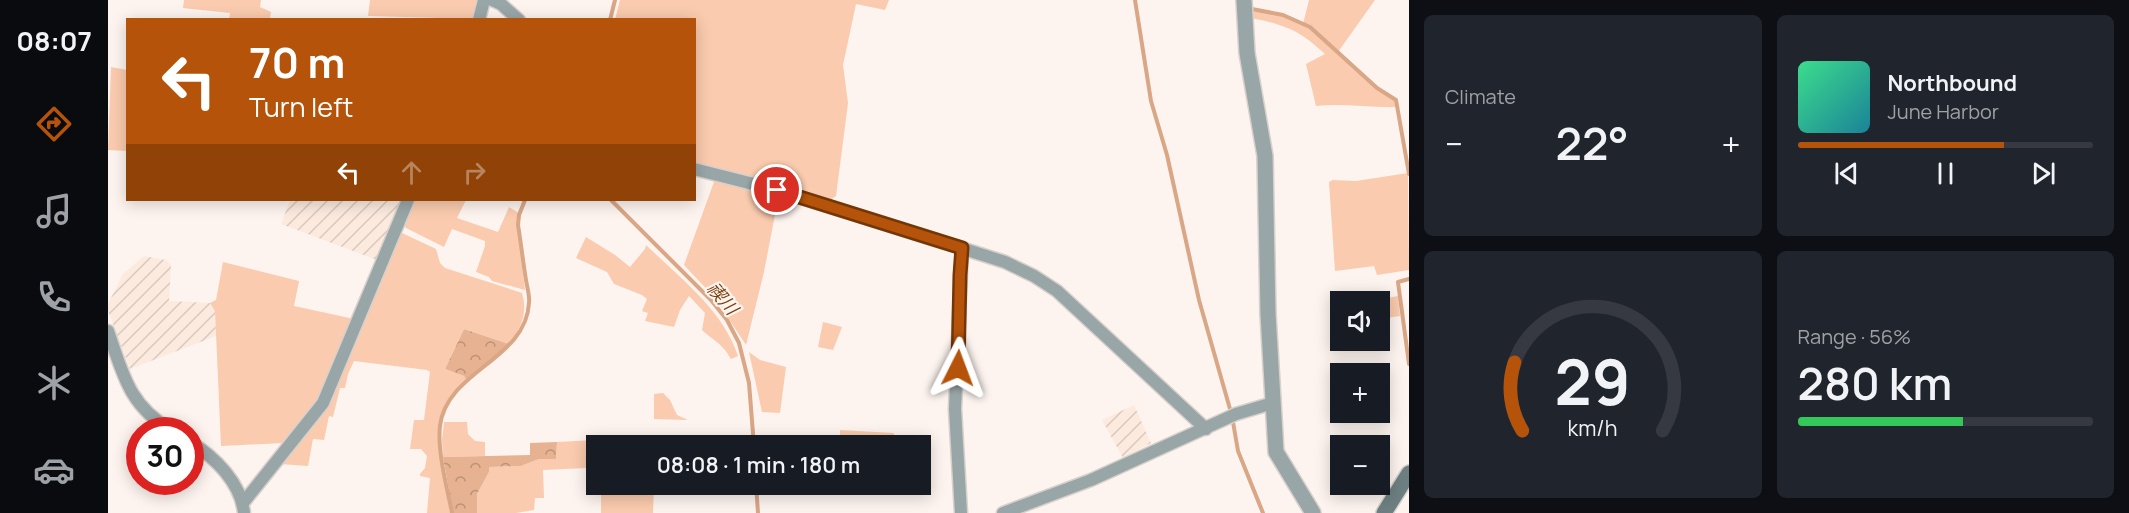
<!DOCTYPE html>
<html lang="en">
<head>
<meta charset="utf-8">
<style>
	:root { --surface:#171b24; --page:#20242c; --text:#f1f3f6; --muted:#9ea1a6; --line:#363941; --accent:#b45309 }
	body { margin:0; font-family:Manrope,"Noto Sans JP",sans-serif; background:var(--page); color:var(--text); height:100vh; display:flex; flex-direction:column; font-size:22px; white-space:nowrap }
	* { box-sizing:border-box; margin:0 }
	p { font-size:20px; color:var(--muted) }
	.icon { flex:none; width:33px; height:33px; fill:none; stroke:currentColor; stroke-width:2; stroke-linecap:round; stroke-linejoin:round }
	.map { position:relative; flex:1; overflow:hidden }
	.details { display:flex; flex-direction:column; gap:15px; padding:15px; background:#0d0f14; width:720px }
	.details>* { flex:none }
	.hud { position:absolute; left:18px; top:18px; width:570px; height:183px; border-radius:0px; box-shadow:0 3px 15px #0003; background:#b45309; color:#fff; overflow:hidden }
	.fabs { position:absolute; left:1222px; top:291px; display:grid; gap:12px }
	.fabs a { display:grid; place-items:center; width:60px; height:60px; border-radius:0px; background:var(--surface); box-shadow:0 3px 15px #0003; font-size:30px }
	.speed { position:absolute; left:18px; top:417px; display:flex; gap:12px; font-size:30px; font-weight:700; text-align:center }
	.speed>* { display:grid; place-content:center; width:78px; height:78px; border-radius:50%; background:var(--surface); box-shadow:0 3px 15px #0003; line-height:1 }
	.speed .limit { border:9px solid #d22; background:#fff; color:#111 }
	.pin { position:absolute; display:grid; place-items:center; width:51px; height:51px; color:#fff; margin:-26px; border:3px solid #fff; border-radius:50%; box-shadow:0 2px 6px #0007 }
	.me { position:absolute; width:66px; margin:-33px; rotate:3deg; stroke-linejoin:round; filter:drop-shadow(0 0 4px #0008) }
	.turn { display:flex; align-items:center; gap:21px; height:126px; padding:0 24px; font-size:27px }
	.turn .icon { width:78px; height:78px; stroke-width:2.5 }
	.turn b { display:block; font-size:42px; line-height:51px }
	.lanes { display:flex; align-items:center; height:57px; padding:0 24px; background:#0003; justify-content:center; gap:30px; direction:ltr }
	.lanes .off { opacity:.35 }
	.big { font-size:45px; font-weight:600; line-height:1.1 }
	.details .widget { flex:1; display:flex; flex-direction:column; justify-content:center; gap:9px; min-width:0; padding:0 21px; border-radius:9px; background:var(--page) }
	.details .dial { align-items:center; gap:0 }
	.dial svg { height:156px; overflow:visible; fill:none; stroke:var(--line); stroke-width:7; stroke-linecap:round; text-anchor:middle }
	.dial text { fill:var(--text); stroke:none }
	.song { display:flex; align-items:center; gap:18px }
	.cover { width:72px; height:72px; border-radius:9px; background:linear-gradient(135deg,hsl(150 70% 55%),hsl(190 70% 35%)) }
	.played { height:6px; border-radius:3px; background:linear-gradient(90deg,var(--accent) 70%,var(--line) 70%) }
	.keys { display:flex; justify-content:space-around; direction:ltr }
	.heat { display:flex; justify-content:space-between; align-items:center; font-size:33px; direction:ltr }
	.charge { height:9px; border-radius:4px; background:linear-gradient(90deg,#34c759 56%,var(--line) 0) }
	.details .tiles { flex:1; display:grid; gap:15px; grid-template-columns:repeat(2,1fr) }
	.trip { position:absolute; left:478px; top:435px; width:345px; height:60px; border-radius:0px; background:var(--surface); box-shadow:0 3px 15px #0003; font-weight:600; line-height:60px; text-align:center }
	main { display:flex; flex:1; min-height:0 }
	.tabs { display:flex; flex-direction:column; width:108px; justify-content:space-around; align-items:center; background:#090b0e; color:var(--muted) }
	.tabs .icon { width:42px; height:42px }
	.tabs .on { color:var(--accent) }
	.tabs b { font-size:27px; color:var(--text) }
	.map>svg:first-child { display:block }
	.industrial { fill:url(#industrial-furrows) }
	.green { fill:#facbae }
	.forest { fill:url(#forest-crowns) }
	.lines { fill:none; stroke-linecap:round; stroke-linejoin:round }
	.stream { stroke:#d9a686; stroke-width:4 }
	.minor-casing { stroke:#d8d0cb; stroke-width:15 }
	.tertiary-casing { stroke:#d8d0cb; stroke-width:18 }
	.secondary-casing { stroke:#d8d0cb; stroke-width:18 }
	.minor { stroke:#99a6a7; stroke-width:12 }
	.tertiary { stroke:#99a6a7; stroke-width:15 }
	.secondary { stroke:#6d7f80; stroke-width:15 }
	.route-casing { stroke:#753606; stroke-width:15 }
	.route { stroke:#b45309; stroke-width:10 }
	.labels { text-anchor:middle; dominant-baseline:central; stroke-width:4.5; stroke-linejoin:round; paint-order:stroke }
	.water-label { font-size:18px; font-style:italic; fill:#7c3d09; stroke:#fdf4ef }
</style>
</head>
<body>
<main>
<nav class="tabs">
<b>08:07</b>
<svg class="icon on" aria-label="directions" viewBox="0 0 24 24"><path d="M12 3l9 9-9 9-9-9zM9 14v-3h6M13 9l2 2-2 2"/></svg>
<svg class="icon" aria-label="music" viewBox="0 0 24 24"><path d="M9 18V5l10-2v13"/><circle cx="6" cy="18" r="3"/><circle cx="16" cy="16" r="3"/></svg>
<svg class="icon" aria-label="phone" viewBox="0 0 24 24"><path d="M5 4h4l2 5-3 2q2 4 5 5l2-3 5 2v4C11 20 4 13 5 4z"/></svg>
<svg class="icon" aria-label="climate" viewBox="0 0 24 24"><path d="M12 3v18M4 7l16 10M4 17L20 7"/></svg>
<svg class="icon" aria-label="car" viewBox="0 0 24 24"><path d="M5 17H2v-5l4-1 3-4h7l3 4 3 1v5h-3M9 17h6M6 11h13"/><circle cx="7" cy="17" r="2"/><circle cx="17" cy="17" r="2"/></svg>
</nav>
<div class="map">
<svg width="1301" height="513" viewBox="0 0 1301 513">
	<defs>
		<pattern id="industrial-furrows" width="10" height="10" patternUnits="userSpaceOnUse" patternTransform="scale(1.5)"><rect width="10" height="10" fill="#fceadf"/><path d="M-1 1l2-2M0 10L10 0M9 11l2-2" fill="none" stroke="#d8c9bf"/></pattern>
		<pattern id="forest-crowns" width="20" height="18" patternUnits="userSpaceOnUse" patternTransform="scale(1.5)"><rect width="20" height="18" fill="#e6b292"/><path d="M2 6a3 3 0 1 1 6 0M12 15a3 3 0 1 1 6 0" fill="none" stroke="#bb9177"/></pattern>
	</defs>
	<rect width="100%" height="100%" fill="#fdf4ef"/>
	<path class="industrial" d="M 182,200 L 294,200 L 269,260 L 173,224 Z
		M 36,256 L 58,260 L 63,265 L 61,301 L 102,303 L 107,311 L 108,336 L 22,369 L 0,311 L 0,304 L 15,274 Z
		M 1026,405 L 1043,443 L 1015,458 L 994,420 Z"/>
	<path class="green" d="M 76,0 L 153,0 L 152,7 L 163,12 L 162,19 L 121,20 L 122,13 L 75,8 Z
		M 262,0 L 371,0 L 366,19 L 260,16 Z
		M 512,0 L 781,0 L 777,10 L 748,4 L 735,65 L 740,103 L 728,196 L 722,200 L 587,162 L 586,20 L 507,20 Z
		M 1201,0 L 1267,0 L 1230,52 L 1202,27 L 1195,24 Z
		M 1143,9 L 1173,15 L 1201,27 L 1267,86 L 1288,100 L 1289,107 C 1262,108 1235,103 1208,106 L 1198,64 L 1217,54 C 1191,30 1178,25 1143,18 Z
		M 3,67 L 19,70 L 19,151 L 0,150 Z
		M 1300,173 L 1301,270 L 1269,275 L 1266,266 L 1227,271 L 1221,182 L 1225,180 L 1248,181 Z
		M 607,179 L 668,194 L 670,199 L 656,272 L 638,345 L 607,298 L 576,265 Z
		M 305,200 L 358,200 L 349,218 L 390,232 L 401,207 L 411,213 L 409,224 L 417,290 L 384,281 L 381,277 L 368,272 L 377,246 L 377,241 L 344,229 L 336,247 L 298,228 L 295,223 Z
		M 294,233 L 328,249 L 332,263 L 337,268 L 414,293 C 420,313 413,328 401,344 L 356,329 L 337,369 L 356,376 L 359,381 C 354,385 348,389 344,394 C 319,424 336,477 342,513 L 319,513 L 322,478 L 312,476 L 312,474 L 317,468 L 319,456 L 313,449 L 302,449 L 306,420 L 316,420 L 322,372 L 319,370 L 246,361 L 240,374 L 237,388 L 232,388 L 225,417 L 221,416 L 216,440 L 205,439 L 200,466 L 172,464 L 196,429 L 289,235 Z
		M 478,237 L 507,255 L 522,267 L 537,249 L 538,245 C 572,278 615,310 630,356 L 623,359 C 614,343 606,341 594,330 L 597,313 L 581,296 L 572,310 L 566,327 L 537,321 L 540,313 L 534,311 L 539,299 L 534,295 L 506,284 L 499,272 L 468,258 Z
		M 115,262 L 191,281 L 186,306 L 246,319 L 215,391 L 206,406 L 175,443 L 113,446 L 107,311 L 102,303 L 108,300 Z
		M 1290,296 L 1292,316 L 1272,319 L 1272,302 L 1262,301 Z
		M 715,322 L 734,327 L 725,350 L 710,347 Z
		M 641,352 L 652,360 L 678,367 L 672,413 L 654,412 Z
		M 555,393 L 562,400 L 569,415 L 580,420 L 546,419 L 546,394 Z
		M 336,422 L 359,422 L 360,434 L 367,441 L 377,442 L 377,456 L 335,457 L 334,440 Z
		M 732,430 L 786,433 L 786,445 L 732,445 Z
		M 486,440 L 487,459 L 482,460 L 478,468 L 435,470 L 436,498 L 427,498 L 426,510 L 408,513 L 369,513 L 369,494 L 381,472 L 381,467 L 413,466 L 431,459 L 448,459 L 449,442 Z
		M 493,485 L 546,485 L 545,513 L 493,513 Z"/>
	<path class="forest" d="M 356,329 L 401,344 L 359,381 L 356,376 L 337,369 Z
		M 449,442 L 448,459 L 431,459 L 413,466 L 381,467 L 381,472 L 369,494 L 369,513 L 345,513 L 335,457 L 422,455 L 422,443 Z"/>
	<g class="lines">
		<path class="stream" d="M 1027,0 L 1043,101 L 1059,155 L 1091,300 L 1122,409
			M 1144,9 L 1175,15 L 1202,27 L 1269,88 L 1288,100 L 1301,174
			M 502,20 L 507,0
			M 503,200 L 603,300 L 619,320 L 631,343 L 641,383 L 646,446
			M 1301,279 L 1290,282 L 1301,364
			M 1125,422 L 1130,451 L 1155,513
			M 648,484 L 650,513
			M 344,513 C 339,488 329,450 332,426 C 338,371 418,360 421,303 C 422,296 419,287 418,280 C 415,262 413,243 410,225 L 411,215 L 417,200"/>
		<defs>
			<path id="minor" d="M 384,0 L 393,4 L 411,20
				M 371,20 L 376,0
				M 586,169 L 669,190 L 850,247 L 897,262 L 926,276 L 949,291 L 1098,429
				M 0,331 C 15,374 21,406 63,430
				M 82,442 C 107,457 133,483 136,513
				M 135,503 L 215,403 L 300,200
				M 853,513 L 847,409 L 854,248
				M 895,513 L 983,480 L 1128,414 L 1165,403"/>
			<path id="tertiary" d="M 1136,0 L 1139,53 L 1157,156 L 1160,314 L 1168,452 L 1205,513"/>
			<path id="secondary" d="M 1276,513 L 1301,473"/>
		</defs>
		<use href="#minor" class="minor-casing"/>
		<use href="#tertiary" class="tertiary-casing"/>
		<use href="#secondary" class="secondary-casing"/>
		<use href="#minor" class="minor"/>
		<use href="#tertiary" class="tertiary"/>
		<use href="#secondary" class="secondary"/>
	</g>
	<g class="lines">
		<defs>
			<path id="route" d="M 669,190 L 854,248 L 852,275 L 850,368"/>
		</defs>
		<use href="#route" class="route-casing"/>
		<use href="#route" class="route"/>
	</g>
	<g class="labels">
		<g class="water-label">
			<text transform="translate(615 298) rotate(49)">禊川</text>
		</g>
	</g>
</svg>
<div class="fabs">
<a><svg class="icon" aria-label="sound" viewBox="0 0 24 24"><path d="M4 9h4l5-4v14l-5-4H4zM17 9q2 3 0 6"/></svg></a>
<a>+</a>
<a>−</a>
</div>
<div class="speed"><div class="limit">30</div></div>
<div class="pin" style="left:669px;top:190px;background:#d93025"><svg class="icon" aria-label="arrive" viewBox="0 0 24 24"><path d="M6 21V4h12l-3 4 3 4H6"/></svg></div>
<svg class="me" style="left:850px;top:368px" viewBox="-20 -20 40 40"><path d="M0-17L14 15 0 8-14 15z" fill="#b45309" stroke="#fff" stroke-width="4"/></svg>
<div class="trip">08:08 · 1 min · 180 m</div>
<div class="hud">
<div class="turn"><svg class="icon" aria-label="left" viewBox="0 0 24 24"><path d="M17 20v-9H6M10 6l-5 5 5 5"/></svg><div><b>70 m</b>Turn left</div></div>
<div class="lanes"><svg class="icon" aria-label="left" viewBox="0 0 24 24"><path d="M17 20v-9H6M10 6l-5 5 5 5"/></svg><svg class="icon off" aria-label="ahead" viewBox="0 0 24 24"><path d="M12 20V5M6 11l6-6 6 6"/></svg><svg class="icon off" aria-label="right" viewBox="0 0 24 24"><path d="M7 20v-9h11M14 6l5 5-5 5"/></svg></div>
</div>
</div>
<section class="details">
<div class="tiles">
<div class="widget"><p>Climate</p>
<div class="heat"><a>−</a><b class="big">22°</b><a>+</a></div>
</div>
<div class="widget">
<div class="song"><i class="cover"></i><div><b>Northbound</b><p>June Harbor</p></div></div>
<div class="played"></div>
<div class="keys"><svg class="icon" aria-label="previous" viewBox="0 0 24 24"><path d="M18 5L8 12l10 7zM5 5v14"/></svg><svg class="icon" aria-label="pause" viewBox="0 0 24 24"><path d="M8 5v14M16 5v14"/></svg><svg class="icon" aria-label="next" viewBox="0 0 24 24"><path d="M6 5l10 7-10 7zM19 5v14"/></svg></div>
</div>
<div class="widget dial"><svg viewBox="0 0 100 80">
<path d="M14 69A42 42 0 1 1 86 69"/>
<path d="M14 69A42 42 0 0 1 10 34" stroke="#b45309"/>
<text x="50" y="56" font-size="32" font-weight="700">29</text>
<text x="50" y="72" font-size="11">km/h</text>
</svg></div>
<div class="widget"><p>Range · 56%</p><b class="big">280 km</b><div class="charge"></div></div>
</div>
</section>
</main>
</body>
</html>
